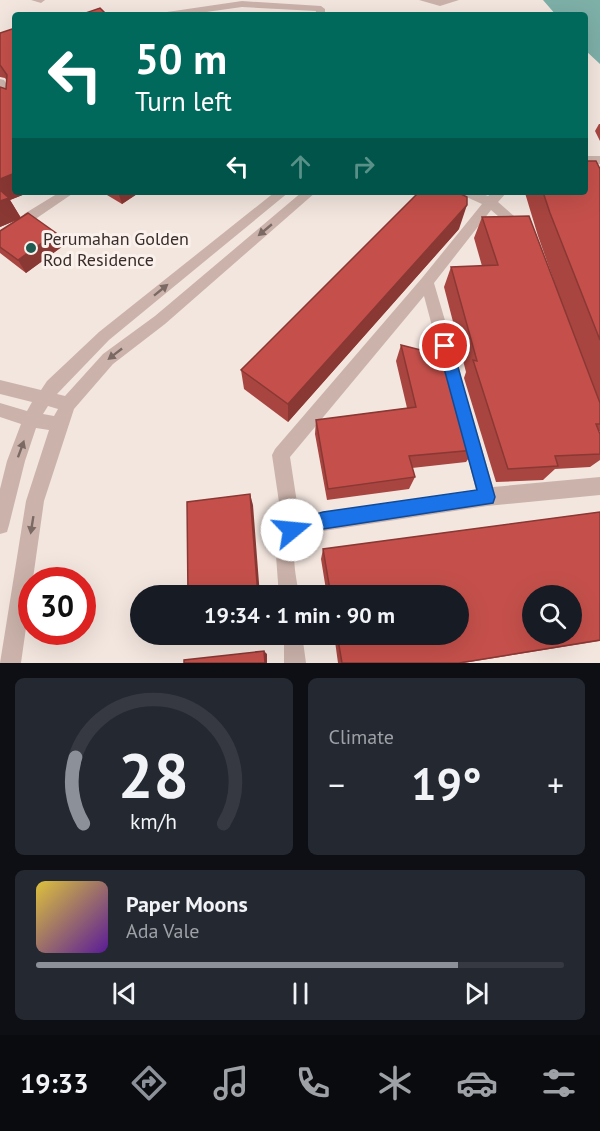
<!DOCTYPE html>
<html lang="en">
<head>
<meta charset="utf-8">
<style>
	:root { --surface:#171b24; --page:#242831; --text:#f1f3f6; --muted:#9ea1a6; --line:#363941; --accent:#8c9099 }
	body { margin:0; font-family:"PT Sans",sans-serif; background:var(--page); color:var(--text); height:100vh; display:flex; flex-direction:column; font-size:22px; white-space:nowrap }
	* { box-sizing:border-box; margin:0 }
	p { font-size:20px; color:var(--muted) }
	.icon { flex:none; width:33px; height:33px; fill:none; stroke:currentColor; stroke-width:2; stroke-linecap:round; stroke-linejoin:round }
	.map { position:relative; height:663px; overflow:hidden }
	.drawer { display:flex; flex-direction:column; gap:15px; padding:15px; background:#0d0f14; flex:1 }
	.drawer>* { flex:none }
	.guide { position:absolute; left:12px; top:12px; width:576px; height:183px; border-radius:6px; box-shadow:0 6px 24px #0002; background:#00695c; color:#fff; overflow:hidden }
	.fabs { position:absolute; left:522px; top:585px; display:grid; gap:12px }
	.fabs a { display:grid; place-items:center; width:60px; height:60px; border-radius:50%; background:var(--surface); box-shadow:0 6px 24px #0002; font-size:30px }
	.speed { position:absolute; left:18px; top:567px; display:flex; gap:12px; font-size:30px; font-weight:700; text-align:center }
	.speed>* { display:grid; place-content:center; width:78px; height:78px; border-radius:50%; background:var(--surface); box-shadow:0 6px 24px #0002; line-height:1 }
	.speed .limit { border:9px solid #d22; background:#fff; color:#111 }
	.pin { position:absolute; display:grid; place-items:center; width:51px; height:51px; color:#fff; margin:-26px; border:3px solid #fff; border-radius:50%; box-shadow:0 2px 6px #0007 }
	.me { position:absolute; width:66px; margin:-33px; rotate:73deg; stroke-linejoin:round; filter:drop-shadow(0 0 4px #0008) }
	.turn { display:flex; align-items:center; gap:21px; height:126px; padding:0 24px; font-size:27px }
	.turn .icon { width:78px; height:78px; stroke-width:2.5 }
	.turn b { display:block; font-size:42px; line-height:51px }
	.lanes { display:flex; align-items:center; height:57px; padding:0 24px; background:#0003; justify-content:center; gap:30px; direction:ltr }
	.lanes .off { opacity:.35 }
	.big { font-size:45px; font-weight:700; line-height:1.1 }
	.drawer .card { flex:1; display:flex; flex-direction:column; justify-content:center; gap:9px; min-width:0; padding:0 21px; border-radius:9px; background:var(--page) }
	.drawer .dial { align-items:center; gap:0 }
	.dial svg { height:156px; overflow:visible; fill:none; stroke:var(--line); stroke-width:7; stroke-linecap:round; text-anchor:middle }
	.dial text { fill:var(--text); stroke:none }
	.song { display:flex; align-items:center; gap:18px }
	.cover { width:72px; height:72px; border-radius:9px; background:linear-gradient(135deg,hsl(50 70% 55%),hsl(270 70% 35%)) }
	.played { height:6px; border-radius:3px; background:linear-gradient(90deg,var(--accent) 80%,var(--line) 80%) }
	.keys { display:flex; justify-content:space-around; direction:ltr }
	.heat { display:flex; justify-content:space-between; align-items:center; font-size:33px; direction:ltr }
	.drawer .tiles { flex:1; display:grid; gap:15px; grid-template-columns:1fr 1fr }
	.card:last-child { grid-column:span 2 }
	.trip { position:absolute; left:130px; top:585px; width:339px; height:60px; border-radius:30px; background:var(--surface); box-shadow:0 6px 24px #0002; font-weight:700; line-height:60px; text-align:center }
	.tabs { display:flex; height:96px; justify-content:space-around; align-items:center; background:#090b0e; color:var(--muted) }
	.tabs .icon { width:42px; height:42px }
	.tabs .current { color:var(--accent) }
	.tabs b { font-size:27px; color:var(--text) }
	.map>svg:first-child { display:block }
	.water { fill:#7eb0a8 }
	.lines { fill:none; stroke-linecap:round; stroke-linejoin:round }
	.minor { fill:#cbb3ab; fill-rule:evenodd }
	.wall { fill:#a94540 }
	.shaded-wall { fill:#8a3834 }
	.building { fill:#c5504b; stroke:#8a3834; stroke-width:1.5; fill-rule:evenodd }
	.oneway { fill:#7b6964 }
	.route { fill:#1a73e8; stroke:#114b97; stroke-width:1.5 }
	.poi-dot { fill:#205b52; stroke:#faf1ec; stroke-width:2 }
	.labels { text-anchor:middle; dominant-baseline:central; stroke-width:6; stroke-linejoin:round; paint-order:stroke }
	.poi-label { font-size:18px; fill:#392c2a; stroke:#faf1ec; text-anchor:start }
</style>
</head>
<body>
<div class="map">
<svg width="600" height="663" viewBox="0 0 600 663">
	<rect width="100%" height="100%" fill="#f3e6df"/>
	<path class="water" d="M 543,0 L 600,0 L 600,64 L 585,50 L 585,15 L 556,15 Z"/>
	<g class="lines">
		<path class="minor" d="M 31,0 L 45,0 L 41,3 Z
			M 419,0 L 459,0 L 440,6 Z
			M 242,1 L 321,6 L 325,9 L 325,15 L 315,15 L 316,11 L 242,7 L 185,15 L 162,15 L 167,12 Z
			M 0,79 L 4,80 L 15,97 L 15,108 L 11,107 L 0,90 Z
			M 585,156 L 600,156 L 600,164 L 585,164 Z
			M 60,192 L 75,192 L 34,220 L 24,220 L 23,217 L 24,214 Z
			M 275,192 L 289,192 L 109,340 L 57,394 L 65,396 L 103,354 L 155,316 L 302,192 L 316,192 L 165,324 L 113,364 L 74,409 L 44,501 L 21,663 L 0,663 L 26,501 L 49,430 L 36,428 L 25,461 L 9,525 L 7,532 L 0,534 L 0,489 L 7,461 L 21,424 L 0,417 L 0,403 L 27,411 L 32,402 L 0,394 L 0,380 L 41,390 L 47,381 L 99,332 ZM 48,406 L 58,409 L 54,416 L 43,414 Z
			M 460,192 L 478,192 L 488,196 L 493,192 L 507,192 L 498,202 L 530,230 L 523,235 L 518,233 L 491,210 L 434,283 L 461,375 L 459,380 L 453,382 L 447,380 L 445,375 L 424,296 L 290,457 L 299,516 L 476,490 L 461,432 L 463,426 L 469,424 L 475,426 L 477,432 L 493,487 L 600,477 L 600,495 L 487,506 L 304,534 C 287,547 297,577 299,596 L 279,596 L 276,556 L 276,547 L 283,529 L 272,455 L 275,449 L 422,278 L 482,204 L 462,195 Z
			M 284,634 L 302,634 L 306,663 L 284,663 Z"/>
	</g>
	<path class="wall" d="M 15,28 L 15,192 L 30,192 L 10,200 L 21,218 L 56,233 L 63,246 L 26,273 L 0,253 L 0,231 L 17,220 L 0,227 L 0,87 L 6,89 L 7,81 L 5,78 L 0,77 L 0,33 Z
		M 599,124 L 600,124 L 600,141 L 595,131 Z
		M 600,169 L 600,431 L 599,431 L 600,434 L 600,460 L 590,467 L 555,469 L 543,480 L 496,482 L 464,378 L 466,372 L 444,287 L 451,267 L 482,266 L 474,238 L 482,217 L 556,287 L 538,236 L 525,193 L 525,192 L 585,192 Z
		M 102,192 L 140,192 L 122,204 Z
		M 459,229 L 288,422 L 244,389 L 241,370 Z
		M 401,345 L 475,450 L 466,462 L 412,468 L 415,477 L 409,489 L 327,500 L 315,434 L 316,420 L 407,408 L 396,361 Z
		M 600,512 L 600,641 L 463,663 L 338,663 L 334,634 L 459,634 L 459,596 L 327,596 L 321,559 L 323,549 Z"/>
	<path class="shaded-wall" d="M 15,173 L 15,192 L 30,192 L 10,200 L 21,218 L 0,227 L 0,179 Z
		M 118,192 L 140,192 L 122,204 Z
		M 467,205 L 459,229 L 288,422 L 288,404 Z
		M 56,233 L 63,246 L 26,273 L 18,260 Z
		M 250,494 L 253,505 L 260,596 L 258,596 Z
		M 264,651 L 267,654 L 267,663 L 265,663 Z"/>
	<path class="building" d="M 100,8 L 107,15 L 80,15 Z
		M 15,28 L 15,173 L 0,179 L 0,87 L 6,89 L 7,75 L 0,65 L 0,33 Z
		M 585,161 L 596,161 L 600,169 L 600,340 L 550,213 L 543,192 L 585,192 Z
		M 0,190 L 9,198 L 0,201 Z
		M 419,192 L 457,192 L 467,197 L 467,205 L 288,404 L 241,370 Z
		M 28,213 L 56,233 L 18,260 L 0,247 L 0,231 Z
		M 529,216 L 600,403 L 600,424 L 596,424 L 600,434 L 600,454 L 555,456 L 558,466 L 508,469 L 473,360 L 477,361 L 451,267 L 498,265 L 482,217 Z
		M 401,345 L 449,357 L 475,450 L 409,456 L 415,477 L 328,489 L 316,420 L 416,407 Z
		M 250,494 L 258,596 L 188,596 L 187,502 Z
		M 600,512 L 600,640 L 459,663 L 342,663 L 337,634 L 459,634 L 459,596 L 331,596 L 323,549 ZM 532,596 L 572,596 L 572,634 L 532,634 Z
		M 264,651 L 265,663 L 184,663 L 184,660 Z"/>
	<defs><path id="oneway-solid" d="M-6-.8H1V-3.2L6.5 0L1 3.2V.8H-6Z" transform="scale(1.5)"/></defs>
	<g class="oneway">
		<use href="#oneway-solid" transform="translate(265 230) rotate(140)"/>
		<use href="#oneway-solid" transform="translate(161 290) rotate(-39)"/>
		<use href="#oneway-solid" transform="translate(115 354) rotate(142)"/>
		<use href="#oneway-solid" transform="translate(21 449) rotate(-70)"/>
		<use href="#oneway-solid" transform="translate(32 525) rotate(99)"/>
	</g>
	<path class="route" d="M 445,340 L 450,342 L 452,346 L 495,497 L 493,503 L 323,529 L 292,538 L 286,536 L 283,530 L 286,523 L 323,512 L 477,490 L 438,346 L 440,342 Z"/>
	<circle class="poi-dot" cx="31" cy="248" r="6"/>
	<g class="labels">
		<g class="poi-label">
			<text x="43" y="238">Perumahan Golden<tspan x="43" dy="21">Rod Residence</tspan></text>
		</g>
	</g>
</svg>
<div class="fabs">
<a><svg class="icon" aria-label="search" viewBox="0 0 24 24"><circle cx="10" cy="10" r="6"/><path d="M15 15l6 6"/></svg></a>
</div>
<div class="speed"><div class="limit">30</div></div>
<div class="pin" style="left:445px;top:346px;background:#d93025"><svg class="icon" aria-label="arrive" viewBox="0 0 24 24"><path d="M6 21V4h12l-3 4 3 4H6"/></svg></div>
<svg class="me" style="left:292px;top:530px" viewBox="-20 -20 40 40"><circle r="19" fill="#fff"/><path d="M0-13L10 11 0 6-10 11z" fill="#1a73e8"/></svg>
<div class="trip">19:34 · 1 min · 90 m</div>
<div class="guide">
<div class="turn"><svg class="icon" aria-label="left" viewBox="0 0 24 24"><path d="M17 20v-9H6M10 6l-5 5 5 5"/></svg><div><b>50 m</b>Turn left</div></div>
<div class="lanes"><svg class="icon" aria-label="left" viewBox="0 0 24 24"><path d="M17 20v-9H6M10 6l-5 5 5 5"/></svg><svg class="icon off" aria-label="ahead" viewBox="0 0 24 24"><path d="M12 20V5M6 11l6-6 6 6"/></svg><svg class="icon off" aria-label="right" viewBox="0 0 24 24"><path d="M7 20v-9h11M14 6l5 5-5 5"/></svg></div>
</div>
</div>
<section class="drawer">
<div class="tiles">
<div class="card dial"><svg viewBox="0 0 100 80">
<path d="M14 69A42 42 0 1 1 86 69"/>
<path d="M14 69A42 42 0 0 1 10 35" stroke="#8c9099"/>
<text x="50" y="56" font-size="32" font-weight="700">28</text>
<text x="50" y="72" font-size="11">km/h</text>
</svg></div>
<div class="card"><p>Climate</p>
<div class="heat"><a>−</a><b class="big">19°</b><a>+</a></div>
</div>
<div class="card">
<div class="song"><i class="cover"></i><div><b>Paper Moons</b><p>Ada Vale</p></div></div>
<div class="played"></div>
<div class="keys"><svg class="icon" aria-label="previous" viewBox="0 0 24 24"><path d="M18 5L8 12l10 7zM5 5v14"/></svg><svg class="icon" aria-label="pause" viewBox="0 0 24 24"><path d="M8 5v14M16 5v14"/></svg><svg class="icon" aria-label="next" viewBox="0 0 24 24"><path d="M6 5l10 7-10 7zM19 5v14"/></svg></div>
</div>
</div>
</section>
<nav class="tabs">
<b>19:33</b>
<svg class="icon current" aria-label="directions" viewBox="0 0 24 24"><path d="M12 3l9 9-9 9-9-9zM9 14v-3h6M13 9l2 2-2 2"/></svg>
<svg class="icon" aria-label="music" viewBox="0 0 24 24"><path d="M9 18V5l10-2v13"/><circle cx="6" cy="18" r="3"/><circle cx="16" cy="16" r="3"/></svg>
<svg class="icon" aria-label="phone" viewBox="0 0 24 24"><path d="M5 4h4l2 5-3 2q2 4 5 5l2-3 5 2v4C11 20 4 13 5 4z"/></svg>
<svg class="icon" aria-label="climate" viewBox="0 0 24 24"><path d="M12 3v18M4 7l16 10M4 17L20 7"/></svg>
<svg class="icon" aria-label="car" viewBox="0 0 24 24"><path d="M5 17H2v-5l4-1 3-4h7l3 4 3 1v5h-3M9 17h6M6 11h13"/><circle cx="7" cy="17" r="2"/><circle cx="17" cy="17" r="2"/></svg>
<svg class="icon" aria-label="filters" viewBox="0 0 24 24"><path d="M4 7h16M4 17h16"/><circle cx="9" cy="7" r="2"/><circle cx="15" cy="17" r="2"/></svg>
</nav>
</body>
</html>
